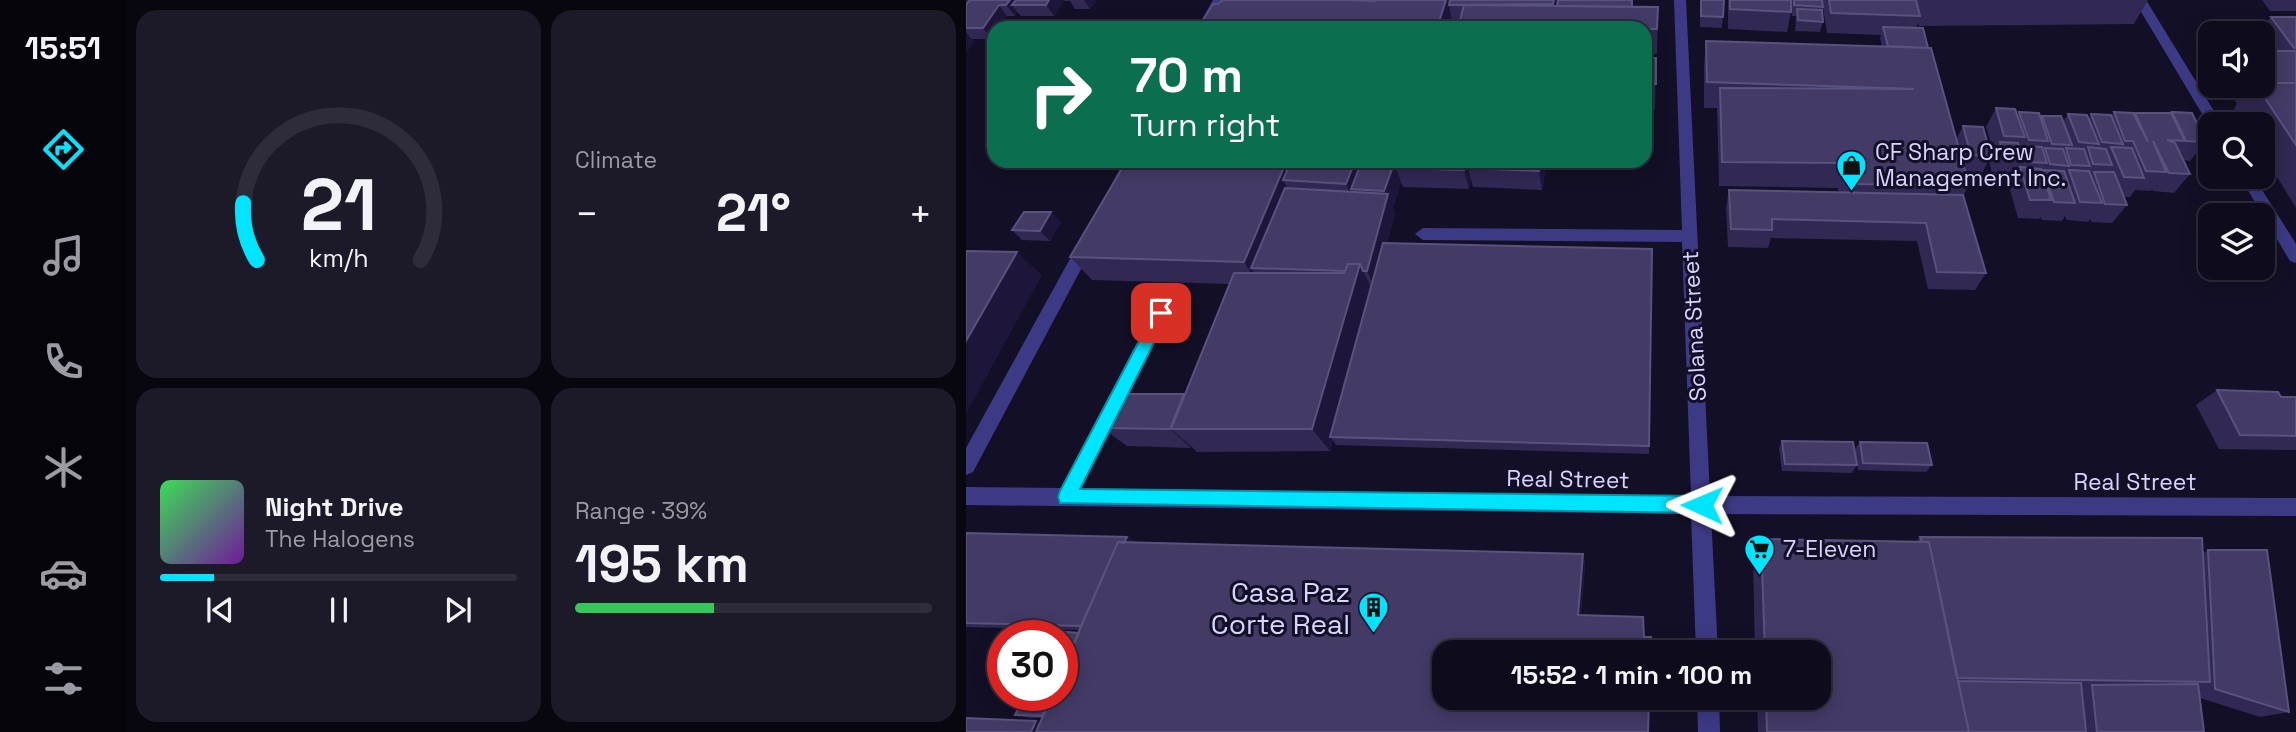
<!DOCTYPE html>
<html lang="en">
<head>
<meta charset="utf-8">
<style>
	:root { --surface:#0e0b1c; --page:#1c1929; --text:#f1f3f6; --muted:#9b9ba3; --line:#2e2b3b; --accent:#00e5ff }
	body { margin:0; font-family:"Space Grotesk",sans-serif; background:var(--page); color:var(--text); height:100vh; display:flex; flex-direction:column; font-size:26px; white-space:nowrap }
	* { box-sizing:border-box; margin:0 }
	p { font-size:23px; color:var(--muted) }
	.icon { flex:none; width:38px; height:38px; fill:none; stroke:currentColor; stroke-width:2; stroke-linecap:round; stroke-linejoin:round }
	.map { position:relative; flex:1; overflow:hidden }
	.panel { display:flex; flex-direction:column; gap:10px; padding:10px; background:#08060f; width:840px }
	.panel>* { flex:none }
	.hud { position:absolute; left:21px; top:21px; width:665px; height:147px; border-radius:21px; box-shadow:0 4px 18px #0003,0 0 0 2px var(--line); background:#0b6e4f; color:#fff; overflow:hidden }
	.buttons { position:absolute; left:1232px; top:21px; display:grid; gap:14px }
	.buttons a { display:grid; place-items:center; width:77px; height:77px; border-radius:14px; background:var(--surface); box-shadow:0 4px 18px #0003,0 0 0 2px var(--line); font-size:35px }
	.speed { position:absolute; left:21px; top:620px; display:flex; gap:14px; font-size:35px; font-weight:700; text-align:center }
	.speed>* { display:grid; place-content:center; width:91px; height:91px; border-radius:50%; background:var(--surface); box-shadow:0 4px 18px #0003,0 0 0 2px var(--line); line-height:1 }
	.speed .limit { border:10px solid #d22; background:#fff; color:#111 }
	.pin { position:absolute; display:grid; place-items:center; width:60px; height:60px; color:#fff; margin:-30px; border-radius:14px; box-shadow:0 4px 10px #0006 }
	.me { position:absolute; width:77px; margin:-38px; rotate:271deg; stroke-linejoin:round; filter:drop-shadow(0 0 5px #0008) }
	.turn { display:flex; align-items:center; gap:24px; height:147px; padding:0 28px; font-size:32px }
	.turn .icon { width:91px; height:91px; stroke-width:2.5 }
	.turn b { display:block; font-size:49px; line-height:60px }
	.big { font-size:52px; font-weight:700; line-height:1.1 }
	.panel .card { flex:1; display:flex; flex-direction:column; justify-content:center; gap:10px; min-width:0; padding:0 24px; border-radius:21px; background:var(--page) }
	.panel .dial { align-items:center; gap:0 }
	.dial svg { height:182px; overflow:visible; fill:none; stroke:var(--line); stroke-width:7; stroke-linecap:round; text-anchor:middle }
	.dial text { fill:var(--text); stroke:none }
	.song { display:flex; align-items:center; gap:21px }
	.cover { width:84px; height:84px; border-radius:10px; background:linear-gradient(135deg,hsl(130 70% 55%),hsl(280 70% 35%)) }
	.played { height:7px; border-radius:4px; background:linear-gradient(90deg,var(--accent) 15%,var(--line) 15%) }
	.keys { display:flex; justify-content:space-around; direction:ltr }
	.heat { display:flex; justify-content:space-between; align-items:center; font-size:38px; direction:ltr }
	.charge { height:10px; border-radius:5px; background:linear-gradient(90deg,#34c759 39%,var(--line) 0) }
	.panel .tiles { flex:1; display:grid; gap:10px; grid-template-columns:repeat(2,1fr) }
	.trip { position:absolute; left:466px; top:640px; width:399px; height:70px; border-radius:21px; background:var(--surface); box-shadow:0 4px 18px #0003,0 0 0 2px var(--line); font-weight:700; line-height:70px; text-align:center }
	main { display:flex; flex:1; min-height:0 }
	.dock { display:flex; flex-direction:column; width:126px; justify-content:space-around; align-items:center; background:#06040b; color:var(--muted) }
	.dock .icon { width:49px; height:49px }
	.dock .on { color:var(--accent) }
	.dock b { font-size:32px; color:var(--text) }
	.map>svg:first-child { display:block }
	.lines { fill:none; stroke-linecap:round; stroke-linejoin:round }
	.minor { fill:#3d3a85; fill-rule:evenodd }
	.wall { fill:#312854 }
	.shaded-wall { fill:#1d163a }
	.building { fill:#433a66; stroke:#5a527e; stroke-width:2 }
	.route { fill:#00e5ff; stroke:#0095a6; stroke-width:2 }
	.labels { text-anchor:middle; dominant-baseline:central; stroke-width:6; stroke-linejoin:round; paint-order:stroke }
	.poi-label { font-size:23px; fill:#d9d4ff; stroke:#130f26; text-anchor:start }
	.street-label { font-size:23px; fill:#d9d4ff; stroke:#130f26 }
	.near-poi-label { font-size:28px; fill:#d9d4ff; stroke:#130f26; text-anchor:end }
</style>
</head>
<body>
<main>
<nav class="dock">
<b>15:51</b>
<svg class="icon on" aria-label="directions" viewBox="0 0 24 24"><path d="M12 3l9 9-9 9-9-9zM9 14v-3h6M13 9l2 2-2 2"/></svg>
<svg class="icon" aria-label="music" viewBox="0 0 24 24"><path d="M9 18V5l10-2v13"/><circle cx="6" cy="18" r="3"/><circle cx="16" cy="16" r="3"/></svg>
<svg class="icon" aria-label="phone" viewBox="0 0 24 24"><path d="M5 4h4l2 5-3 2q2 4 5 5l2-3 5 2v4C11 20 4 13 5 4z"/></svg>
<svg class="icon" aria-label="climate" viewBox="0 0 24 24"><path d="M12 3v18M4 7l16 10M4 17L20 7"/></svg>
<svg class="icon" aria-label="car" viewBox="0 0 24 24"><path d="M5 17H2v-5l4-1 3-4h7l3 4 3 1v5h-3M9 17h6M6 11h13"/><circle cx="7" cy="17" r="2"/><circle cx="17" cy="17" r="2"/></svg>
<svg class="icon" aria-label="filters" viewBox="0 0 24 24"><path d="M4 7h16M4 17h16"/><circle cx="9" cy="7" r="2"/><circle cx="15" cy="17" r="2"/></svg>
</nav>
<section class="panel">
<div class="tiles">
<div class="card dial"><svg viewBox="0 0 100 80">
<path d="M14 69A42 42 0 1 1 86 69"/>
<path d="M14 69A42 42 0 0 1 8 44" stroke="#00e5ff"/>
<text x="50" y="56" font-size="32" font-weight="700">21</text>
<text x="50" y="72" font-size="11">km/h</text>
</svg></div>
<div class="card"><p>Climate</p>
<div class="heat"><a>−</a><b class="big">21°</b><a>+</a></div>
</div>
<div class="card">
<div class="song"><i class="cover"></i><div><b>Night Drive</b><p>The Halogens</p></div></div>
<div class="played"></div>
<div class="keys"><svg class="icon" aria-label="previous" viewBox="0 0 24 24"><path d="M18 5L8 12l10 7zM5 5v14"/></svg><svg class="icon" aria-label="pause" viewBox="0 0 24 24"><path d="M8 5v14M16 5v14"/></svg><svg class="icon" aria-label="next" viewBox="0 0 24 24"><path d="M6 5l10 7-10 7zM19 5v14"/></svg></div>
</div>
<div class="card"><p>Range · 39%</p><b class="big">195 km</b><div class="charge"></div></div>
</div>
</section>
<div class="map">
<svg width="1330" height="732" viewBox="0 0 1330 732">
	<rect width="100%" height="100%" fill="#130f26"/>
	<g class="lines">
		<path class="minor" d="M 247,0 L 259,0 L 243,28 L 231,28 Z
			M 708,0 L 720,0 L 744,496 L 1330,498 L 1330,516 L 745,514 L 752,653 L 730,653 L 725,514 L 0,505 L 0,487 L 95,488 L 189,308 L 195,306 L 203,313 L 115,488 L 725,496 L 716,242 L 457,240 L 449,234 L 457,228 L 716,230 Z
			M 1168,0 L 1180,0 L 1256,124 L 1244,124 L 1244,127 Z
			M 158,161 L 172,161 L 157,190 L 152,191 L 145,186 Z
			M 1274,177 L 1288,177 L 1330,244 L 1330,263 L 1324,261 Z
			M 122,235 L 130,241 L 7,472 L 0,475 L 0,448 L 116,237 Z
			M 731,698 L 753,698 L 754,732 L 732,732 Z"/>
	</g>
	<path class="wall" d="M 0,0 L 97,2 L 88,16 L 55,16 L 51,12 L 49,16 L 41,16 L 33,28 L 28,28 L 26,39 L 6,39 L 8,42 L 0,52 Z
		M 97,0 L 131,0 L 124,9 L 109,9 L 104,1 L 98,1 Z
		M 257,0 L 592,0 L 666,7 L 692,7 L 691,54 L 679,54 L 679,28 L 487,24 L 486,22 L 485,28 L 232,28 L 252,4 Z
		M 734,0 L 758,0 L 756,28 L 734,27 Z
		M 762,0 L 825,0 L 825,12 L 821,32 L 762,29 Z
		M 825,0 L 1182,0 L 1168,24 L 953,26 L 952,23 L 950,28 L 990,140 L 997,126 L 1025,156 L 1015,175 L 1000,174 L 1003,185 L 997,196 L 1020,273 L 1009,290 L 962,289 L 951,241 L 805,238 L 802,248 L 762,247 L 760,208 L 763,190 L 872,192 L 872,188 L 753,186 L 751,108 L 738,108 L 738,66 L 740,41 L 916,46 L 914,38 L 915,35 L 861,33 L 857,8 L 857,22 L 854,32 L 829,31 L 830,16 L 826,16 Z
		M 1296,0 L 1330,0 L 1330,11 L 1304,11 Z
		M 1305,17 L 1330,17 L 1330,208 L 1297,154 L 1297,124 L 1278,124 L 1268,108 L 1271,104 L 1260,86 L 1297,86 L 1300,51 L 1297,46 L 1297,33 L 1292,33 Z
		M 679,58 L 690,58 L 689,110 L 679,109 Z
		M 1030,108 L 1051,115 L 1053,112 L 1075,118 L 1076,116 L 1097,122 L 1102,114 L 1123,118 L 1125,114 L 1145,116 L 1148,112 L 1168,114 L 1169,113 L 1205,113 L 1206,112 L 1240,142 L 1224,161 L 1217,160 L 1224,174 L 1208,193 L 1187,191 L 1186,189 L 1185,191 L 1169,190 L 1164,197 L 1158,197 L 1161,205 L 1146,223 L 1126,222 L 1124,219 L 1122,222 L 1101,220 L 1099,216 L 1096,221 L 1076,220 L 1074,217 L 1073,219 L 1052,218 L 1043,186 L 1049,175 L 1049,173 L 1046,179 L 1027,177 L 1023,161 L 1028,153 L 1020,127 Z
		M 581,161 L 576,190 L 507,187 L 505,179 L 503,189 L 437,187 L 435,182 L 427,207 L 429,213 L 421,243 L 686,249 L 683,454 L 370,445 L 367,440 L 364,451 L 231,452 L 226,447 L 225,448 L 161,446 L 136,428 L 219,395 L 263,284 L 126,280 L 104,257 L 174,165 L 172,162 Z
		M 95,222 L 84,241 L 56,240 L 46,230 Z
		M 1251,390 L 1330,397 L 1330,450 L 1253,449 L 1230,405 Z
		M 816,441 L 891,465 L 886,473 L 816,471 L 813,448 Z
		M 894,442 L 966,465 L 960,472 L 892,470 L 889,449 Z
		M 0,533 L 161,537 L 171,543 L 617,554 L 619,565 L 615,615 L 74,722 L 76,718 L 64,718 L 49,715 L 114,630 L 0,627 Z
		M 954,537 L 1237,553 L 1242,550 L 1323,712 L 1294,717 L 1234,698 L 1238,732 L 792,732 L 791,698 L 852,698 L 852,653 L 789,653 L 787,557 L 795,539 L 950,542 Z"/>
	<path class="shaded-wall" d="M 44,0 L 59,0 L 46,5 L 51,12 L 49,16 L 40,5 Z
		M 83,0 L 96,0 L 97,2 L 88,16 L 80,5 Z
		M 118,0 L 131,0 L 124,9 Z
		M 480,0 L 488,0 L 483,5 L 486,22 L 485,28 L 471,28 Z
		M 588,0 L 592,0 L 589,23 L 587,4 Z
		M 33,5 L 41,16 L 33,28 L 28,28 L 28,36 L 26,39 L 17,28 Z
		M 0,32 L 8,42 L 0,52 Z
		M 389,161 L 408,161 L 385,189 L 392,205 L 391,208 L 380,184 Z
		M 429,161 L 442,161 L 430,168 L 435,182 L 427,207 L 429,213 L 409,289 L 401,271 L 421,198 L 418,191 Z
		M 500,161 L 510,161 L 502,168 L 505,179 L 503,189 L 498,170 Z
		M 575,161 L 581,161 L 576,190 L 573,171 Z
		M 318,167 L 325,181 L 317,180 L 328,200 L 285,268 L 294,282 L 293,285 L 278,262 Z
		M 85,212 L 95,222 L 84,241 L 74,231 Z
		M 51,252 L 76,275 L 0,414 L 0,341 Z
		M 394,264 L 407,292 L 364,437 L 367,440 L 364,451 L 346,429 Z
		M 204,429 L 205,429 L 226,447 L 225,448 Z
		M 161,537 L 171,543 L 125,626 Z
		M 617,554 L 619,565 L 614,624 L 612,615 Z
		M 70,721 L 96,726 L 94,732 L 65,732 Z"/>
	<path class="building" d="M 4,0 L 44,0 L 40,5 L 33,5 L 17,28 L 0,28 L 0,5 Z
		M 50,0 L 83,0 L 80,5 L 46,5 Z
		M 257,0 L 380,0 L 409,1 L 409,0 L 480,0 L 471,28 L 232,28 L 247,4 L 252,4 Z
		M 484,0 L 588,0 L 587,4 L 483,5 Z
		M 592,0 L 666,0 L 666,7 L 591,6 Z
		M 735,0 L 758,0 L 757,17 L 735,16 Z
		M 764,0 L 825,0 L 825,12 L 764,9 Z
		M 828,0 L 856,0 L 857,7 L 828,5 Z
		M 863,0 L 950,0 L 954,16 L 865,13 Z
		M 498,5 L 692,7 L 691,29 L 492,28 Z
		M 831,9 L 856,10 L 857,22 L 832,20 Z
		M 1305,17 L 1330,17 L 1330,48 L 1328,48 Z
		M 917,27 L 957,28 L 962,48 L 922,46 Z
		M 740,41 L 965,48 L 1003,185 L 882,184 L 879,163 L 756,162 L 754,88 L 948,89 L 741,82 Z
		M 1297,51 L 1330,51 L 1330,83 L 1297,83 Z
		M 679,58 L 690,58 L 690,84 L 679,84 Z
		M 1297,83 L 1330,83 L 1330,145 L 1291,86 L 1297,86 Z
		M 1030,108 L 1049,109 L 1059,137 L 1038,136 Z
		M 1053,112 L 1073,113 L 1082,141 L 1063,140 Z
		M 1148,112 L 1167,113 L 1182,142 L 1169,113 L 1205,113 L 1219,141 L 1201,140 L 1209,143 L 1224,174 L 1203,173 L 1187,141 L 1200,172 L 1180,171 L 1167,141 L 1159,141 Z
		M 1206,112 L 1226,113 L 1240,142 L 1220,141 Z
		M 1102,114 L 1121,115 L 1133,144 L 1113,142 Z
		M 1125,114 L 1145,115 L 1157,144 L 1136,142 Z
		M 1076,116 L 1095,116 L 1106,145 L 1086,144 Z
		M 997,126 L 1017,127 L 1025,156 L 1005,155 Z
		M 1034,142 L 1052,143 L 1057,160 L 1038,158 Z
		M 1058,146 L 1076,147 L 1081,163 L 1062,162 Z
		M 1122,147 L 1140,149 L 1146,165 L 1127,164 Z
		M 1145,147 L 1166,148 L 1178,178 L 1158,177 Z
		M 1079,148 L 1097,149 L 1103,166 L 1084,164 Z
		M 1100,148 L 1118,149 L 1124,166 L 1105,165 Z
		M 172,161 L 389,161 L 380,184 L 317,180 L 323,166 L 172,162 Z
		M 396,161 L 429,161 L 418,191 L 385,189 Z
		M 433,161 L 500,161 L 498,170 L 430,168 Z
		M 504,161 L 575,161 L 573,171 L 502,168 Z
		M 158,165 L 318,167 L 278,262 L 104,257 Z
		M 1054,167 L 1075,169 L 1085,200 L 1064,200 Z
		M 1077,170 L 1098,171 L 1109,203 L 1088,202 Z
		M 1103,170 L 1123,171 L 1136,203 L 1114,202 Z
		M 1128,172 L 1148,172 L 1161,205 L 1139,204 Z
		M 319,188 L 422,194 L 401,271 L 397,271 L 394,264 L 382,264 L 379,271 L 285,268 Z
		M 763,190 L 997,195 L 1020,273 L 971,272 L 960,223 L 806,219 L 806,230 L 765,229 Z
		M 58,212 L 85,212 L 74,231 L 46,230 Z
		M 417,243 L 686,249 L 683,446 L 364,437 Z
		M 0,251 L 51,252 L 0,341 Z
		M 382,264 L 394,264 L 346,429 L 205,429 L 268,273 L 378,273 Z
		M 1251,390 L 1312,392 L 1315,397 L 1330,397 L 1330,436 L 1274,435 Z
		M 151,394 L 218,394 L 204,429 L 136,428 Z
		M 816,441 L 887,442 L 891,465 L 819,464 Z
		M 894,442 L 961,443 L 966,465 L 897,463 Z
		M 0,533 L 161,537 L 158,543 L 152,542 L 115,626 L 0,623 Z
		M 954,537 L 1236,538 L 1244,682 L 991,678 L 963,542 L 956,542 Z
		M 795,539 L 963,542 L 1003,732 L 801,732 L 800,698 L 852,698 L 852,653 L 799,653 Z
		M 152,542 L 617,554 L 612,615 L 677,617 L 678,637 L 685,637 L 684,653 L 478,653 L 478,698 L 683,698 L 682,732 L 70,732 L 86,695 L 96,695 L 96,670 Z
		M 1242,550 L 1301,550 L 1323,712 L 1249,689 Z
		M 86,631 L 113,633 L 96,670 L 96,635 L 84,635 Z
		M 992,681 L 1115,683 L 1120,732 L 1003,732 Z
		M 1232,684 L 1238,732 L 1131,732 L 1126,685 Z
		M 58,695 L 86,695 L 76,716 L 49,715 Z
		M 0,718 L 70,721 L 65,732 L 0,732 Z"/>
	<path class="route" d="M 195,307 L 203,313 L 114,489 L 736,496 L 743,499 L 745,505 L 743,511 L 736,513 L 94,503 L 92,497 L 94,491 L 190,309 Z"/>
	<defs>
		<symbol id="shop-pin" viewBox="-11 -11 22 30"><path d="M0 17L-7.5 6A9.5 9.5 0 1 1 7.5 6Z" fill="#00e5ff" stroke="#130f26"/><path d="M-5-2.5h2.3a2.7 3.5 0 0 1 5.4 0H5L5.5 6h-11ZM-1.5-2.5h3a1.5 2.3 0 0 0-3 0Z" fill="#111"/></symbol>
		<symbol id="supermarket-pin" viewBox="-11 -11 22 30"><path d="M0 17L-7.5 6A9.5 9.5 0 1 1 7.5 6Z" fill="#00e5ff" stroke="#130f26"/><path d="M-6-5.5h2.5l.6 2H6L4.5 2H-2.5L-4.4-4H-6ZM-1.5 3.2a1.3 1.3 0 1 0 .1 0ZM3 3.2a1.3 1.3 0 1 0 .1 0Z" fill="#111"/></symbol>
		<symbol id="building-pin" viewBox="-11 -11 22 30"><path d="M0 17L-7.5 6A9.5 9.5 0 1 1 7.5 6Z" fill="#00e5ff" stroke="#130f26"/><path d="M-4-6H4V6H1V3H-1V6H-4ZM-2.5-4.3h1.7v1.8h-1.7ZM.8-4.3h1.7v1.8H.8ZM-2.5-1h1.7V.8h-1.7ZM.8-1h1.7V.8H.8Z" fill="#111"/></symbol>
	</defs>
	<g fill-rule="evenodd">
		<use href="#shop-pin" x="868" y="148" width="35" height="47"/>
		<use href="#supermarket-pin" x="776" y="532" width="35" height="47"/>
		<use href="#building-pin" x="390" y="590" width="35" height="47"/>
	</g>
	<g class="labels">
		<g class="poi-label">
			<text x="909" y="152">CF Sharp Crew<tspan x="909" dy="26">Management Inc.</tspan></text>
			<text x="817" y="549">7-Eleven</text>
		</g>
		<g class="street-label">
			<text transform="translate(728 326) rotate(-93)">Solana Street</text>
			<text transform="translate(602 479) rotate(1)">Real Street</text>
			<text x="1169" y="482">Real Street</text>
		</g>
		<g class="near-poi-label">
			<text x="384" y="592">Casa Paz<tspan x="384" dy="32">Corte Real</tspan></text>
		</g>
	</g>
</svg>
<div class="buttons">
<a><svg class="icon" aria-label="sound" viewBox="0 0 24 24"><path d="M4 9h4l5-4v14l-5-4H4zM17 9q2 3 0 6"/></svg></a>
<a><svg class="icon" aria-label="search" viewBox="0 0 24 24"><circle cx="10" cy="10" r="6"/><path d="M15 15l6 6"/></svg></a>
<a><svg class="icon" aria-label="layers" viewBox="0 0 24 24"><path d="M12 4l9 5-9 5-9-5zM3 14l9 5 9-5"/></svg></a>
</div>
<div class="speed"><div class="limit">30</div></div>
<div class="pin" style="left:195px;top:313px;background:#d93025"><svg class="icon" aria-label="arrive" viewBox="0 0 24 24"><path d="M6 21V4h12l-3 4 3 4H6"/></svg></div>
<svg class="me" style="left:736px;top:505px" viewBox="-20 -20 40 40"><path d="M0-17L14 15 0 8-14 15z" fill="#00e5ff" stroke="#fff" stroke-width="4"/></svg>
<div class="trip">15:52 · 1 min · 100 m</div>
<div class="hud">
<div class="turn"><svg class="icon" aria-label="right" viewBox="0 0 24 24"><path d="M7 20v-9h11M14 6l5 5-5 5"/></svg><div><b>70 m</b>Turn right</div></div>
</div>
</div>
</main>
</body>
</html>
